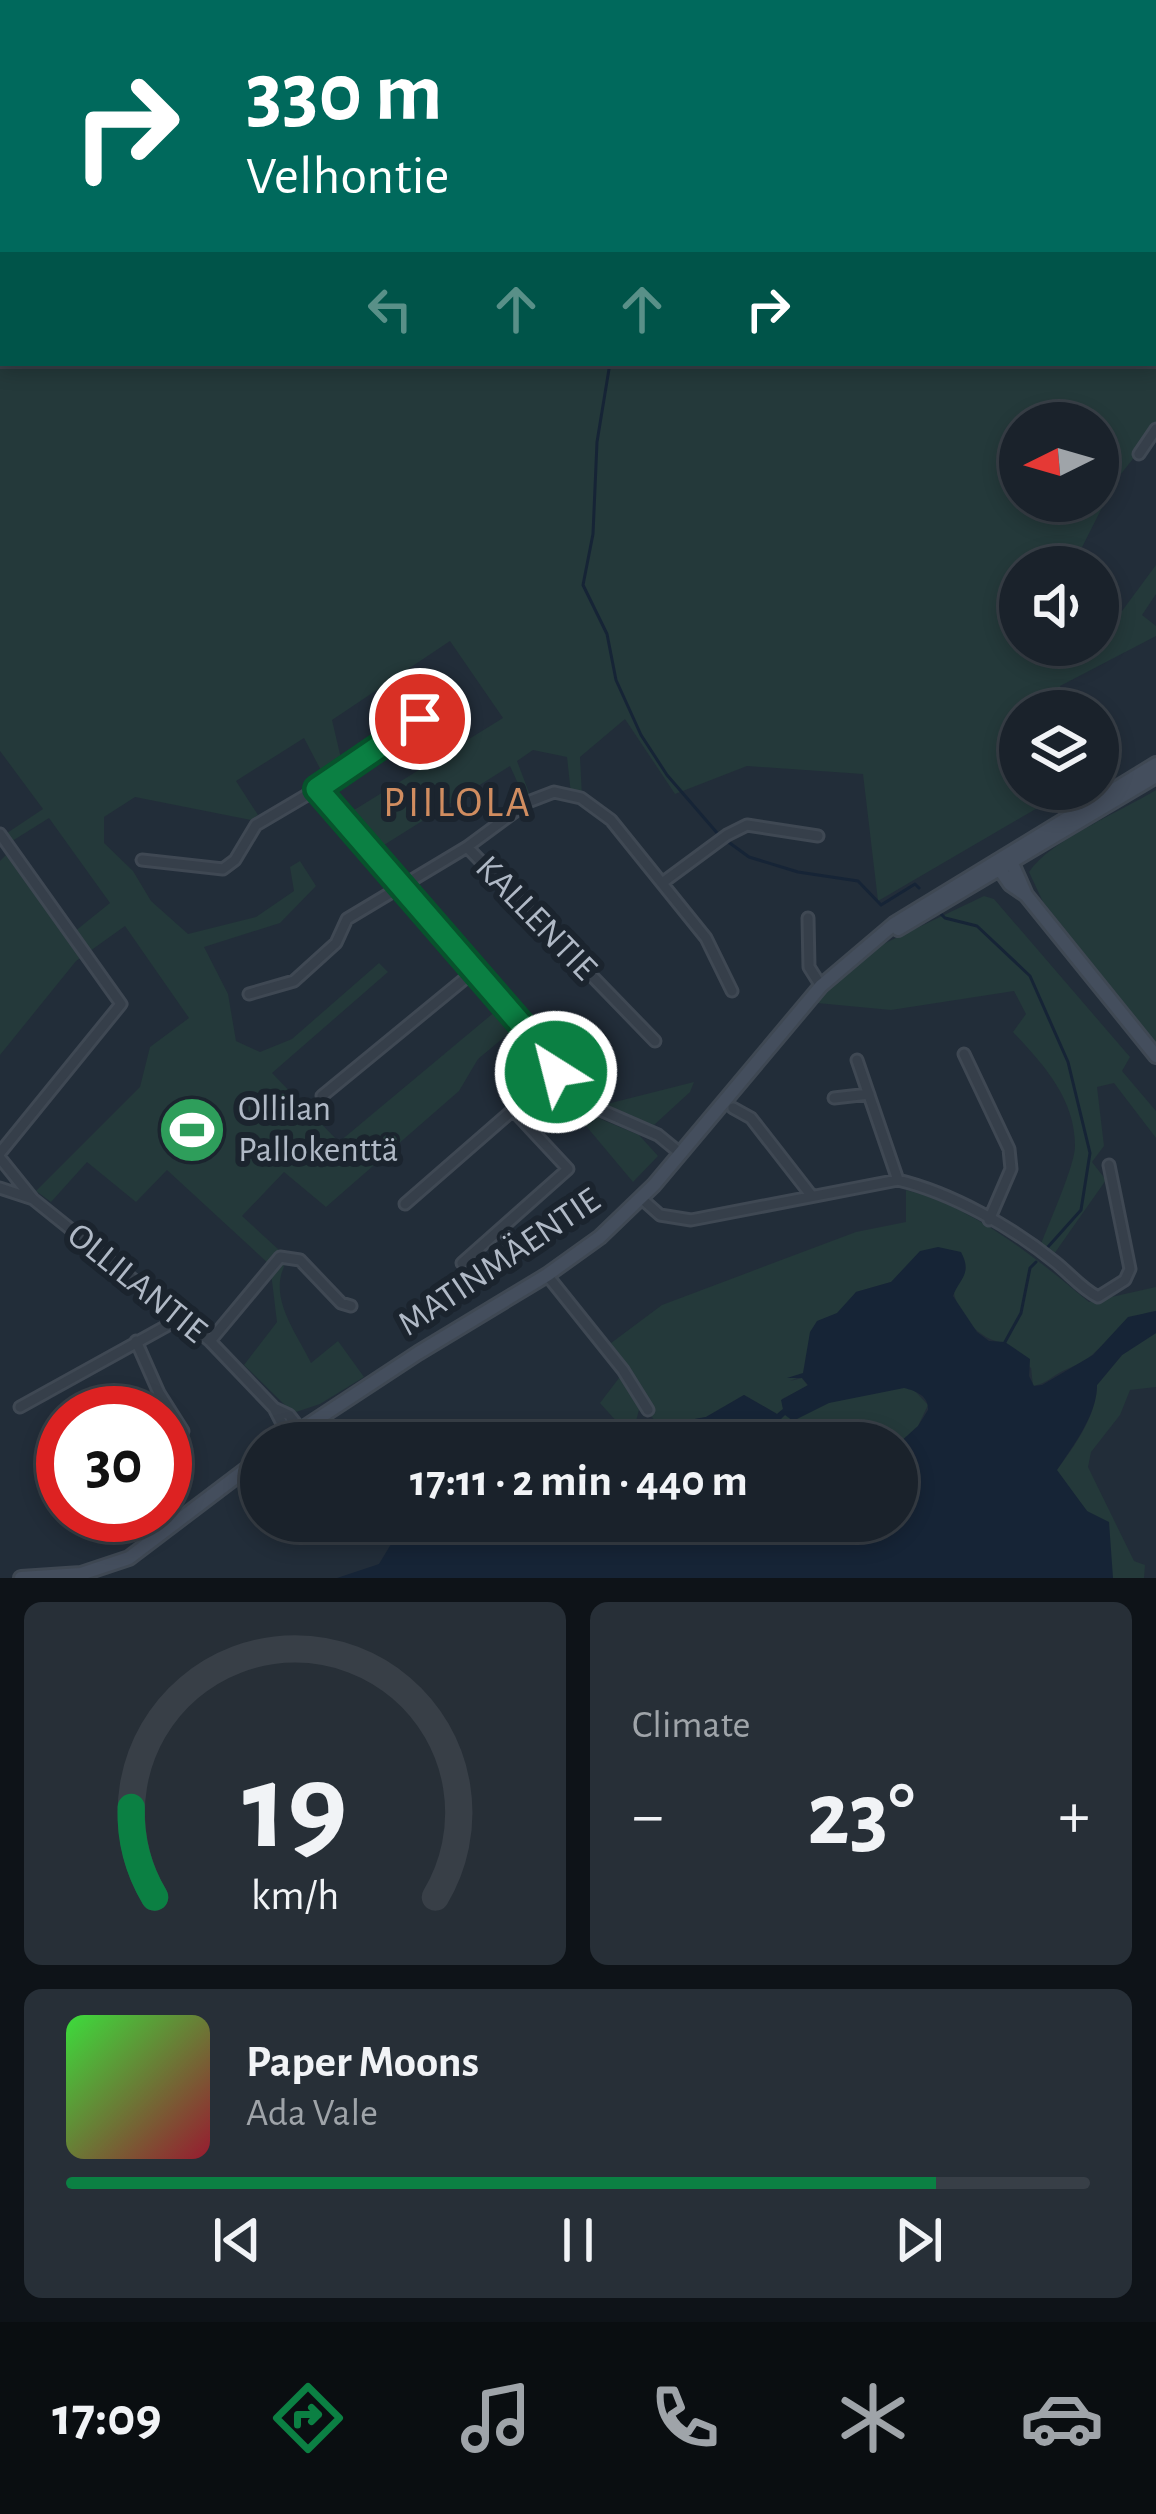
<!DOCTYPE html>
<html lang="en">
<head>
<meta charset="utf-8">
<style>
	:root { --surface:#1a222b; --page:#272f37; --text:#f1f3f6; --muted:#9fa4a9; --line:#383f47; --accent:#0b8043 }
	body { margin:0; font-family:"Alegreya Sans",sans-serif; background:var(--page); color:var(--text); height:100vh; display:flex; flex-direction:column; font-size:45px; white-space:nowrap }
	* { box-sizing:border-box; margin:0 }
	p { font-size:39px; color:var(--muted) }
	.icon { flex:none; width:66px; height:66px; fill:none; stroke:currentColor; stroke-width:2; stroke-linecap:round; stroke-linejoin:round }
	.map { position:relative; height:1578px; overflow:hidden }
	.drawer { display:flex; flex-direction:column; gap:24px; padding:24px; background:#0e1318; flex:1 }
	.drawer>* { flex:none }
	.guide { position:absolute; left:0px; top:0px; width:1158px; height:366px; box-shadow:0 6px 18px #0003,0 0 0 3px var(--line); background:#00695c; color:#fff; overflow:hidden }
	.needle { width:78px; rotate:265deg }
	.controls { position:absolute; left:999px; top:402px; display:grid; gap:24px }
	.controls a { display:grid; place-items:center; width:120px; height:120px; border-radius:50%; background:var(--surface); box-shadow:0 6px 18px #0003,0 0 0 3px var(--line); font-size:60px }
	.speed { position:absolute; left:36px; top:1386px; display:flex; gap:24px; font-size:60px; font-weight:700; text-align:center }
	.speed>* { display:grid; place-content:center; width:156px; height:156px; border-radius:50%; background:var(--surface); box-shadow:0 6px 18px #0003,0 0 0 3px var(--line); line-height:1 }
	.speed .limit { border:18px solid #d22; background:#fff; color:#111 }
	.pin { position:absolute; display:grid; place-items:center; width:102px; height:102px; color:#fff; margin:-51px; border:6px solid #fff; border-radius:50%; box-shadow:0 3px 12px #0007 }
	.me { position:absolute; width:132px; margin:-66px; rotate:324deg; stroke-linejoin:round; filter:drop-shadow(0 0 9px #0008) }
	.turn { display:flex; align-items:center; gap:42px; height:252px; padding:0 48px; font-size:54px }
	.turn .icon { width:156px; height:156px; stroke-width:2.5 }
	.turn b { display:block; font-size:84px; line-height:102px }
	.lanes { display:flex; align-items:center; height:114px; padding:0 48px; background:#0003; justify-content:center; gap:60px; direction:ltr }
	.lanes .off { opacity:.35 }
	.big { font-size:90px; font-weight:600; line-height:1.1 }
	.drawer .widget { flex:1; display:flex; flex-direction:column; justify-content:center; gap:18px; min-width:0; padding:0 42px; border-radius:18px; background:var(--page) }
	.drawer .dial { align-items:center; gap:0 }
	.dial svg { height:312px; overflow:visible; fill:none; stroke:var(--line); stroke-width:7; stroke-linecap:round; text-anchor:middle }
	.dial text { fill:var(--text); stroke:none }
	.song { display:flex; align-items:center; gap:36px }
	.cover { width:144px; height:144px; border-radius:18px; background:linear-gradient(135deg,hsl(120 70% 55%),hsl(350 70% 35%)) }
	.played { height:12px; border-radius:6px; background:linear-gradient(90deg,var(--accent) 85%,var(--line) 85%) }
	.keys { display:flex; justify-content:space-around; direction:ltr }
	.heat { display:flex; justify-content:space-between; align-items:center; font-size:66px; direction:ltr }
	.drawer .tiles { flex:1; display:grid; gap:24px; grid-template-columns:1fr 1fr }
	.widget:last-child { grid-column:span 2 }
	.trip { position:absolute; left:240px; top:1422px; width:678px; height:120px; border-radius:60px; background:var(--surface); box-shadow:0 6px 18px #0003,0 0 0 3px var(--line); font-weight:600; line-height:120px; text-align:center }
	.menu { display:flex; height:192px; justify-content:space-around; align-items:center; background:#0a0e11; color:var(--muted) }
	.menu .icon { width:84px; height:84px }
	.menu .selected { color:var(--accent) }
	.menu b { font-size:54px; color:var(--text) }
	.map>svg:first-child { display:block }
	.green { fill:#24393a; fill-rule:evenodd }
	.water { fill:#162436 }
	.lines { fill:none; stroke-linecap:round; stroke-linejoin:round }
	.stream { stroke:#162436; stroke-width:3 }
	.street-casing { stroke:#3f4853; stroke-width:15 }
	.secondary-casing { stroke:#3f4853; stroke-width:18 }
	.street { stroke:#363f4a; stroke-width:9 }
	.secondary { stroke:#444e5d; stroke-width:12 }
	.route-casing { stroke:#07532c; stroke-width:30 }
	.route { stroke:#0b8043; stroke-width:21 }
	.labels { text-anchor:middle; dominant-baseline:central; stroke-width:12; stroke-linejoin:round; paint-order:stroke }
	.street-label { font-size:36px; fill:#b0b9c6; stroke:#1b242e }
	.poi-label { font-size:36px; fill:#b0b9c6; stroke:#1b242e; text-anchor:start }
	.quarter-label { font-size:42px; letter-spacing:3px; fill:#d18d60; stroke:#1b242e }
</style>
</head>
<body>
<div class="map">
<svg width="1156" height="1578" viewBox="0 0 1156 1578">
	<rect width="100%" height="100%" fill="#222d39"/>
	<path class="green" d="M 0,0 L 755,0 L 3,3 L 3,363 L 1155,363 L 1156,177 L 1156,430 L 1116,480 L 1072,567 L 1020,567 L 1020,645 L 1098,645 L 1098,591 L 1122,611 L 1156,565 L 1156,594 L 1142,615 L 1156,626 L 1156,636 L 1060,686 L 1071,711 L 1020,711 L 1020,789 L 1070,789 L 878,901 L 863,774 L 747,766 L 675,794 L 625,719 L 580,757 L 582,796 L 571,794 L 567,757 L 533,750 L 517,761 L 531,798 L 526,801 L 510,766 L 376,850 L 346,815 L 503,718 L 450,641 L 332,720 L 343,767 L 325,778 L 304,738 L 236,781 L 258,815 L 251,820 L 135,797 L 104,817 L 104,843 L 133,871 L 151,901 L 188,934 L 256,917 L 294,891 L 290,867 L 300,861 L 316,886 L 280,923 L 204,947 L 228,994 L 236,1041 L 260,1052 L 292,1039 L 379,963 L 388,972 L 272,1073 L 339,1142 L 497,1010 L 514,1029 L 478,1059 L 459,1091 L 326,1207 L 284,1172 L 242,1216 L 279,1250 L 284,1267 C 269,1299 297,1334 311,1363 L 338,1341 L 364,1377 L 320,1404 L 293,1413 L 244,1365 L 277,1322 L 270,1265 L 167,1170 L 136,1202 L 87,1162 L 51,1202 L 36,1191 L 140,1087 L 150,1047 L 189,1018 L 125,926 L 76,961 L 0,1055 L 0,861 L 8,853 L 69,936 L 110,903 L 49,818 L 9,843 L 4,835 L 43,809 L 0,751 ZM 1020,423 L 1098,423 L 1098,501 L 1020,501 Z
		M 1156,790 L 1156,1043 L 1043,902 L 1029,872 C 1050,840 1122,811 1156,790 Z
		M 984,896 L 994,899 L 1130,1057 L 1122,1071 L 1156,1111 L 1156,1138 L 1114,1083 L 1097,1087 L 1104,1146 L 1092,1162 L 1106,1180 L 1054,1254 L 1041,1244 C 1049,1223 1075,1165 1075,1146 C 1075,1098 1043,1064 1013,1032 L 1026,1014 L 1014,991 L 891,1010 L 817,1003 L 840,976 L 877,947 Z
		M 559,1079 L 591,1115 L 639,1135 L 658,1156 L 633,1182 L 550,1083 Z
		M 694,1082 L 690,1092 L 654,1125 L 603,1105 Z
		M 906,1190 C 973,1206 1037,1259 1089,1302 L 1156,1287 L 1156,1311 C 1126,1315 1114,1336 1093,1354 C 1084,1363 1070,1367 1059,1373 C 1049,1379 1045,1384 1033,1386 L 1031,1368 L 1005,1343 C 979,1341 954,1312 953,1285 L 891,1282 L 856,1292 L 806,1374 L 790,1381 L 802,1378 L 808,1386 L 782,1399 L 783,1409 L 777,1414 L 744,1395 L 706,1417 L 667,1424 L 663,1443 L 658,1443 L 653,1418 L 640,1406 L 635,1425 L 626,1432 L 600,1403 L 622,1374 L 603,1349 L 662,1305 L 856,1232 L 906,1222 Z
		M 1156,1333 L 1156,1387 L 1130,1390 L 1120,1415 L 1091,1452 L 1088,1467 L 1134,1561 L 1145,1565 L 1144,1578 L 1101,1578 L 1087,1511 L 1056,1471 C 1074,1447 1097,1415 1097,1385 L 1122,1355 Z
		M 894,1384 L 914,1390 L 928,1405 L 918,1426 L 897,1445 L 788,1443 L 788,1430 L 780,1419 L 785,1415 Z"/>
	<path class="water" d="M 938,1247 L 961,1252 C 973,1274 959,1279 953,1296 L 977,1332 L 989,1341 L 1005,1342 L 1030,1359 L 1029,1376 L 1034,1386 L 1042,1385 L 1093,1355 L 1128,1317 L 1156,1311 L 1156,1333 L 1122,1355 L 1097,1385 C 1097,1415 1073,1446 1057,1470 L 1087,1511 L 1109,1522 L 1113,1578 L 337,1578 L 379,1564 L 405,1521 L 897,1521 L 897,1445 L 918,1426 L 928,1410 C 929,1396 916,1391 904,1388 L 829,1403 L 793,1421 L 785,1415 L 781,1419 L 788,1430 L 788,1443 L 663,1443 L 667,1424 L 706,1417 L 744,1395 L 777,1414 L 783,1409 L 781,1400 L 808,1385 L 802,1378 L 787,1378 L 803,1373 L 810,1332 L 817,1321 L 837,1313 L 856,1292 L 891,1282 L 920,1251 Z"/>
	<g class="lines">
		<path class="stream" d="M 559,0 L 559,3
			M 610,363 L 597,442 L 593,534 L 583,585 L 607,634 L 616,680 L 641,735 L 667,775 L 718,834
			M 727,841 L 749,857 L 798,872 L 858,881 L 881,905 L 915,884 L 919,888
			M 939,912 L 945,918 L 977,926 L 1030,976 L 1068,1062 L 1090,1153 L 1081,1210 L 1047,1248
			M 1005,1342 L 1021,1313 L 1030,1268 L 1036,1262"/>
		<defs>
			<path id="street" d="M 809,3 L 810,0
				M 895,3 L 896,0
				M 988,3 L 990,0
				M 1087,3 L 1089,0
				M 1155,71 L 1156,69
				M 1139,454 L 1156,429
				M 317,789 L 596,1108 L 658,1135 L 680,1153
				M 0,834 L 121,1004 L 0,1153
				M 467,847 L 655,1041
				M 142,860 L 223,869 L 235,860 L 256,825 L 317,789 L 450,698
				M 662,883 L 727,835 L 747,825 L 818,836
				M 808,918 L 809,967 L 821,986
				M 249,994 L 294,981 L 336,943 L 347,919 L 467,847 L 528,802 L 554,792 L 581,798 L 611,820 L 706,938 L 732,991
				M 964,1054 L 1009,1149 L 1011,1169 L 989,1220
				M 857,1060 L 898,1180
				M 322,1096 L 473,972
				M 834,1098 L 869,1094
				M 733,1108 L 751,1118 L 811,1195
				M 0,1158 L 33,1199 L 210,1341 L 274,1408 L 289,1437
				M 0,1188 L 33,1199
				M 642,1199 L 660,1215 L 691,1220 L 898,1180 C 952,1193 1012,1227 1055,1262 C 1069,1273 1082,1289 1098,1297 L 1125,1280 L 1130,1269 L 1109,1165
				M 405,1204 L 560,1069
				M 462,1263 L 568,1169 L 514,1111
				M 547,1275 L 623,1370 L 648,1410
				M 136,1341 L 159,1393 L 183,1431 L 165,1444
				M 210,1341 L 280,1257 L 300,1260 L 341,1303 L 351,1306
				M 20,1407 L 179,1319
				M 274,1408 L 289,1415 L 300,1429"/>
			<path id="secondary" d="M 1010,859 L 1026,895
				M 999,868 L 1010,884 L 1026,895 L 1156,1056
				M 898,929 L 1156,776
				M 281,1443 L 418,1353 L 547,1275 L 600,1237 L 654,1185 L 821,986 L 894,924 L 1156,764
				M 21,1578 L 81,1574 L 129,1558 L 261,1458"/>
		</defs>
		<use href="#street" class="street-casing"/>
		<use href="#secondary" class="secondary-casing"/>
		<use href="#street" class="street"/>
		<use href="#secondary" class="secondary"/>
	</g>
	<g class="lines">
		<defs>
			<path id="route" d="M 420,719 L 317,789 L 560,1069 L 556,1072"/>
		</defs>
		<use href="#route" class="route-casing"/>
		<use href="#route" class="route"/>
	</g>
	<defs>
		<symbol id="stadium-disc" viewBox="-11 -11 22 22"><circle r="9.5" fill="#2e9e5b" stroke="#1b242e"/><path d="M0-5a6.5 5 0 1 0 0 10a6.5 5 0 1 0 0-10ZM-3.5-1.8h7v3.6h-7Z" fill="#fff"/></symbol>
	</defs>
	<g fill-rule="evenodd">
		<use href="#stadium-disc" x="154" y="1092" width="76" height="76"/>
	</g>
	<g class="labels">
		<g class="street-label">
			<text transform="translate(536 918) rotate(46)">KALLENTIE</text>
			<text transform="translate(499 1262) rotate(-34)">MATINMÄENTIE</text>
			<text transform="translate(137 1283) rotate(39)">OLLILANTIE</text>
		</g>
		<g class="poi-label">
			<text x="238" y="1109">Ollilan<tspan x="238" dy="41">Pallokenttä</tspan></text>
		</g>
		<g class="quarter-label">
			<text x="458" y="803">PIILOLA</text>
		</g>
	</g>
</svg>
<div class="controls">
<a><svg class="needle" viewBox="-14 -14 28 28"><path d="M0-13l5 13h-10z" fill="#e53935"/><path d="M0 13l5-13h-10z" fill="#9fa4a9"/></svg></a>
<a><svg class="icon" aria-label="sound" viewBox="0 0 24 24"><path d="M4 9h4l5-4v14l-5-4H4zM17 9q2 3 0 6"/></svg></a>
<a><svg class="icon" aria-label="layers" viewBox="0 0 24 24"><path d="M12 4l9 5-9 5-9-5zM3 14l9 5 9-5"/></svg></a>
</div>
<div class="speed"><div class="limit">30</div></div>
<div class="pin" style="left:420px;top:719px;background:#d93025"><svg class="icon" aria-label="arrive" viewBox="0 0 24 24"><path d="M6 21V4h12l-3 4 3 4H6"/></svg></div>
<svg class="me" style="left:556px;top:1072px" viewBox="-20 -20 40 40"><circle r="17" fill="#0b8043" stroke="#fff" stroke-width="3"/><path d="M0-11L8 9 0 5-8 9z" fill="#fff"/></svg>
<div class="trip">17:11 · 2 min · 440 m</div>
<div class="guide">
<div class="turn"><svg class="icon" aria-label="right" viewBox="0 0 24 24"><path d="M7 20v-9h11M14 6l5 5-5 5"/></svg><div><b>330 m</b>Velhontie</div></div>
<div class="lanes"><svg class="icon off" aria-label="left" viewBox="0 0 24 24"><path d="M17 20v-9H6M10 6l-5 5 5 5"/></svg><svg class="icon off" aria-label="ahead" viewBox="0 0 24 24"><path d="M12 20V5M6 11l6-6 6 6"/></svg><svg class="icon off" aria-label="ahead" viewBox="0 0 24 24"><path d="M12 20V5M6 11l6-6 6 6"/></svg><svg class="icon" aria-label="right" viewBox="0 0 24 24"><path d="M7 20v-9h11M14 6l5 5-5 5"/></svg></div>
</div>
</div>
<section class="drawer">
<div class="tiles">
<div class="widget dial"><svg viewBox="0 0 100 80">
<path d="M14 69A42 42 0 1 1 86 69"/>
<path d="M14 69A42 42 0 0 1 8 46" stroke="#0b8043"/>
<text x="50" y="56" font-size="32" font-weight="700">19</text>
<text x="50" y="72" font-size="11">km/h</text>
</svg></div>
<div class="widget"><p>Climate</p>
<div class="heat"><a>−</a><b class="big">23°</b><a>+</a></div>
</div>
<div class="widget">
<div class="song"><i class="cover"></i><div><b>Paper Moons</b><p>Ada Vale</p></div></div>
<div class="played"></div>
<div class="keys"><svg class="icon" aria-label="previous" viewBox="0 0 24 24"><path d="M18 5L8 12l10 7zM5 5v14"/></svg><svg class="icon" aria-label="pause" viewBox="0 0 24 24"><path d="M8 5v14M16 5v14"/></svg><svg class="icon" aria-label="next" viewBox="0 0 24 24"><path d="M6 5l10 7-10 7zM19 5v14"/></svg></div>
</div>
</div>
</section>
<nav class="menu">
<b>17:09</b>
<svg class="icon selected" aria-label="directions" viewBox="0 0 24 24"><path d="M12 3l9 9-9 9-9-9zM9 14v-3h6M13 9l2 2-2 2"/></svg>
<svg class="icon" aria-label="music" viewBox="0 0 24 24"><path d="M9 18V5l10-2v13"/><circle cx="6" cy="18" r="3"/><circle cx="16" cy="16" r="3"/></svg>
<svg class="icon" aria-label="phone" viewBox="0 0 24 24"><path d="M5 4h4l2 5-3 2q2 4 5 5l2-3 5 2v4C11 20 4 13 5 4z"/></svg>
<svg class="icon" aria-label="climate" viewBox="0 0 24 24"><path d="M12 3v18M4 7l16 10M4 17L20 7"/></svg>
<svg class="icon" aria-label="car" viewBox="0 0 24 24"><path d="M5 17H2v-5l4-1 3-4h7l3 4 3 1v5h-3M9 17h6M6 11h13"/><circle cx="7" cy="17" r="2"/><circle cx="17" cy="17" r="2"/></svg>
</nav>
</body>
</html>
